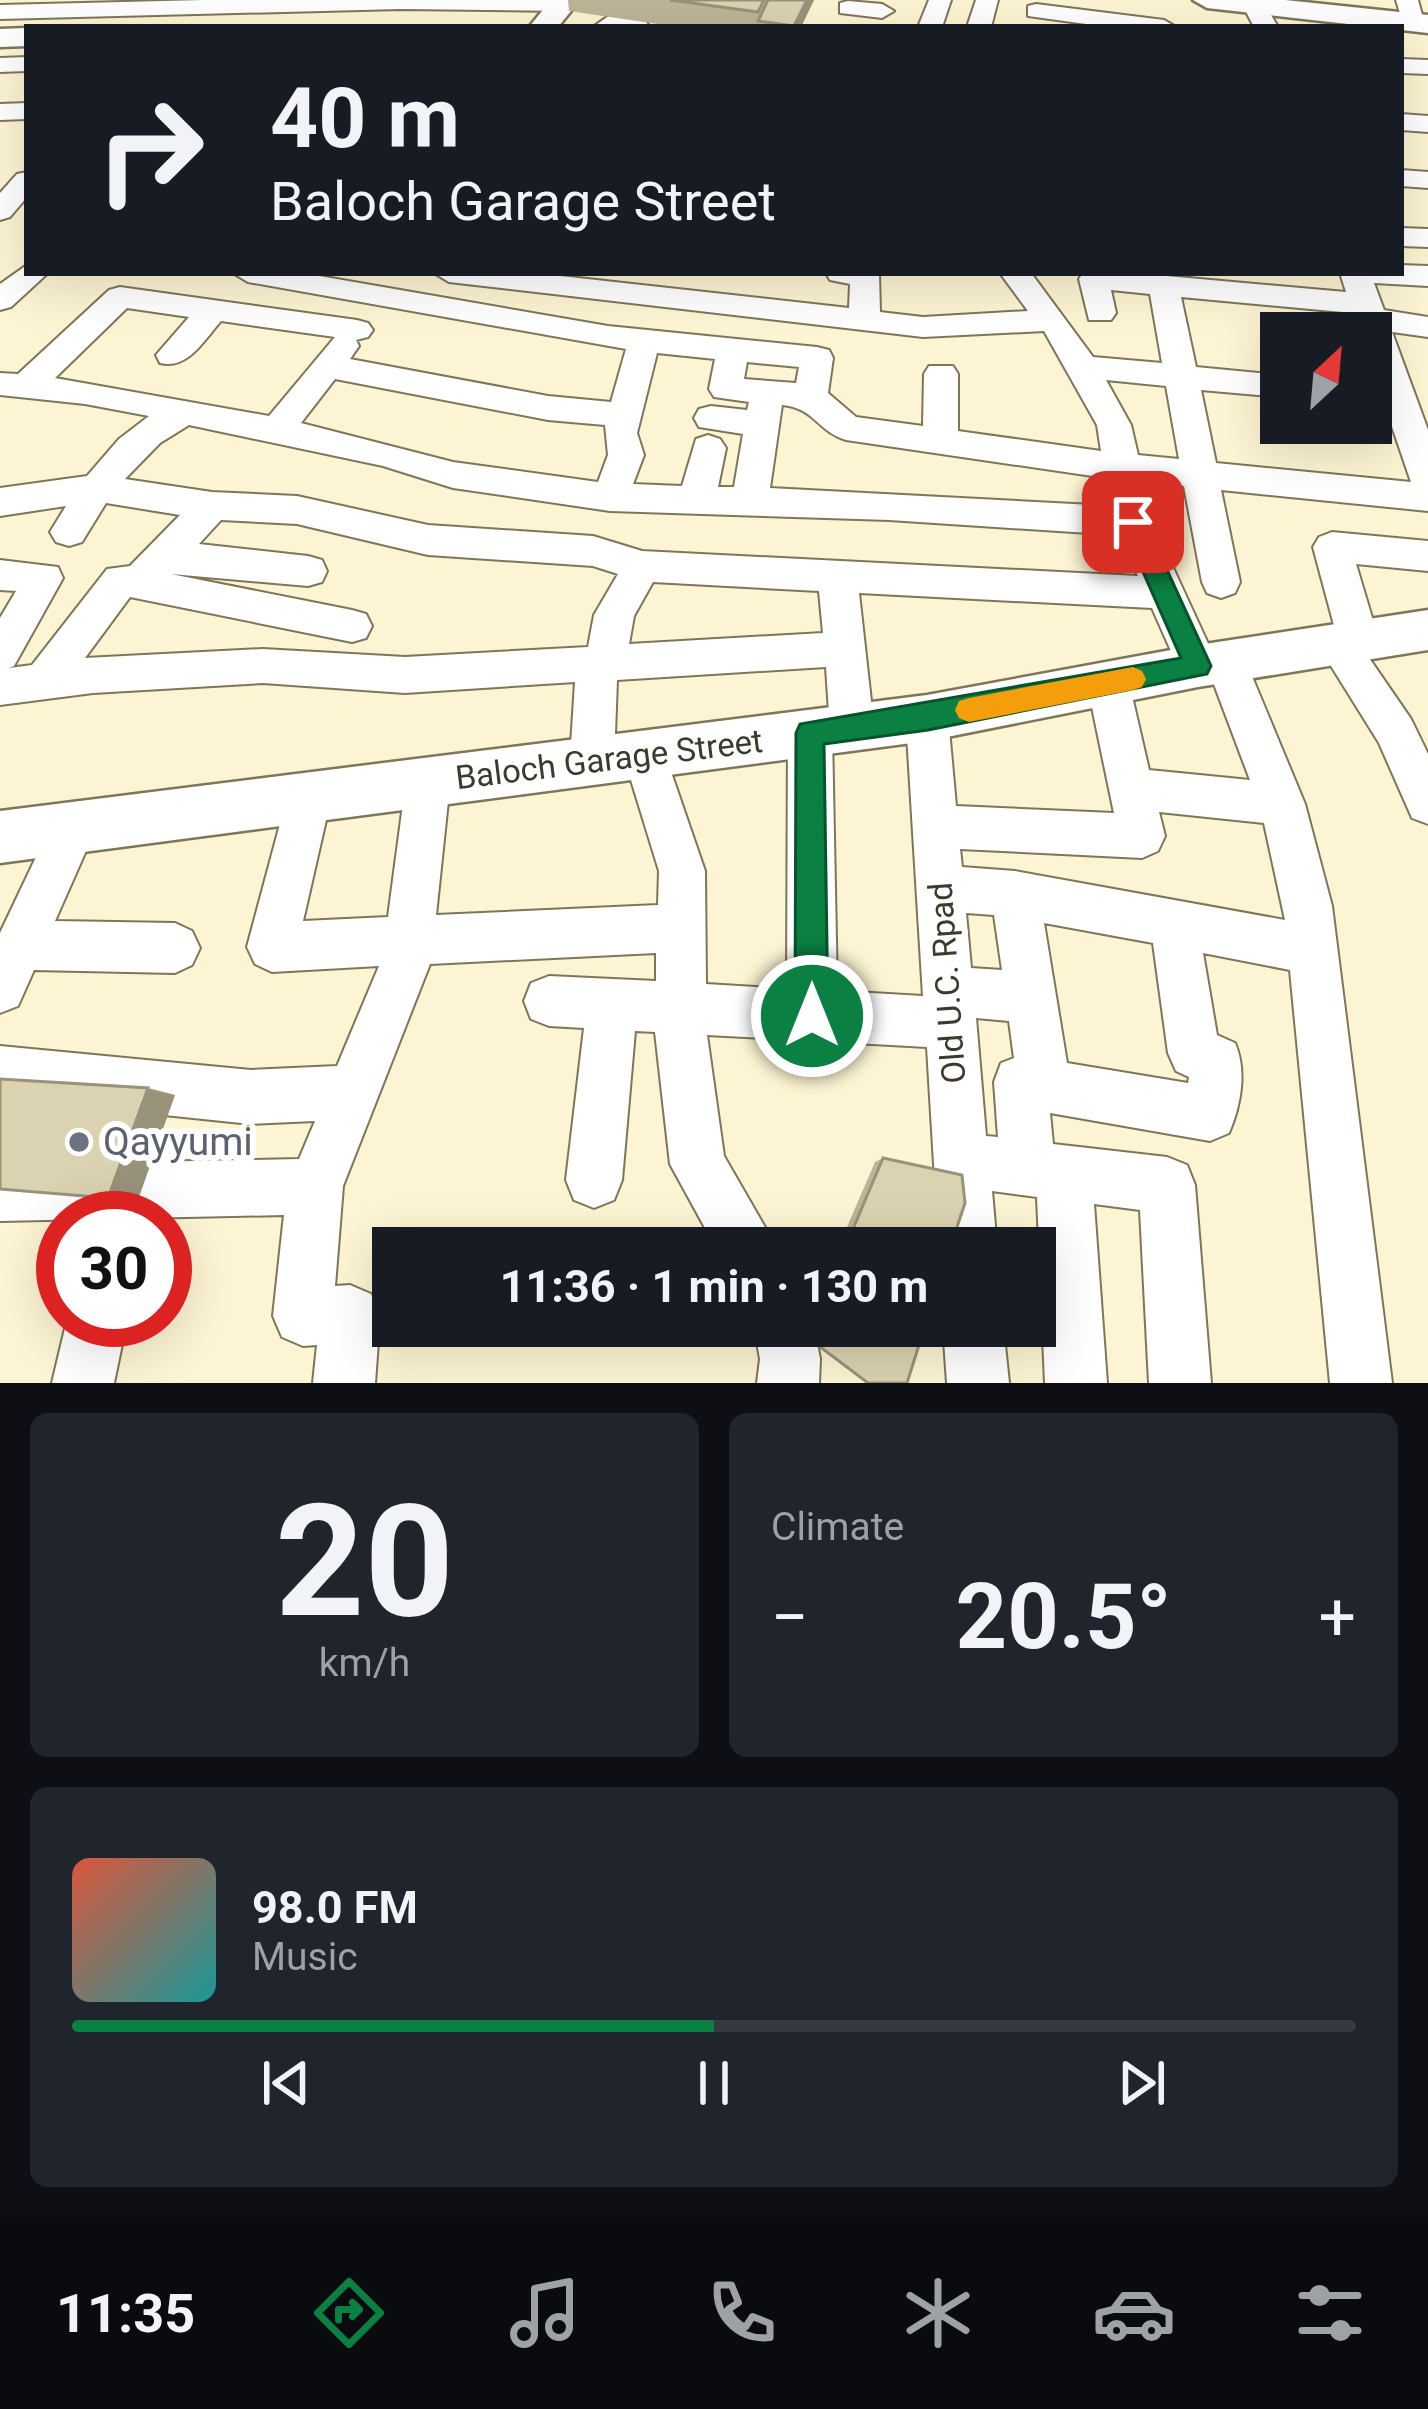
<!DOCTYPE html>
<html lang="en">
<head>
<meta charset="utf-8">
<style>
	:root { --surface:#171b24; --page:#20242c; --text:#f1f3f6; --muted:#9ea1a6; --line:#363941; --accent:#0b8043 }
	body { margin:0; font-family:Roboto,sans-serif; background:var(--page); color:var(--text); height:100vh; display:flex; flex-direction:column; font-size:45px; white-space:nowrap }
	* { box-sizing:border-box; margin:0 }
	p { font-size:39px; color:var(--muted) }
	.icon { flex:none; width:66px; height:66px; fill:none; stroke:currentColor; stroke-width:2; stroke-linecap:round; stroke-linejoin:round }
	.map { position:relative; height:1383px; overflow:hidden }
	.sheet { display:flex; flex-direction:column; gap:30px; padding:30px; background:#0d0f14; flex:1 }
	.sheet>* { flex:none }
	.banner { position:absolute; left:24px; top:24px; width:1380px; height:252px; border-radius:0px; box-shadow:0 12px 48px #0002; background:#171b24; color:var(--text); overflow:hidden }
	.needle { width:78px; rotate:26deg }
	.controls { position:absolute; left:1260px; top:312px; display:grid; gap:24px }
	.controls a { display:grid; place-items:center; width:132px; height:132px; border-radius:0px; background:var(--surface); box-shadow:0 12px 48px #0002; font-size:60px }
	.speed { position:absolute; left:36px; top:1191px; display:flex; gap:24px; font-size:60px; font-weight:700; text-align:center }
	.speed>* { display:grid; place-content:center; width:156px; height:156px; border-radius:50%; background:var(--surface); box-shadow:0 12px 48px #0002; line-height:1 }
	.speed .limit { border:18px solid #d22; background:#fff; color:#111 }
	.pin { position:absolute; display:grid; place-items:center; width:102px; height:102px; color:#fff; margin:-51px; border-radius:24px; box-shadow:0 6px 18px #0006 }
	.me { position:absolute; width:132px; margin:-66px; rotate:0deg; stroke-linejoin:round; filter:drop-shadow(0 0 9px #0008) }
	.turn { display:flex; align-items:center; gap:42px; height:252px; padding:0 48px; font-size:54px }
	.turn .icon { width:156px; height:156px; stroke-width:2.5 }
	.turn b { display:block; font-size:84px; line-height:102px }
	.big { font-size:90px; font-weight:700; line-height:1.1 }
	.sheet .card { flex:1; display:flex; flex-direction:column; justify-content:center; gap:18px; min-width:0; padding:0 42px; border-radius:18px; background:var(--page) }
	.sheet .dial { align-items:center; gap:0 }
	.dial b { font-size:156px; line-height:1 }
	.song { display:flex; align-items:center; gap:36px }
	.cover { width:144px; height:144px; border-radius:18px; background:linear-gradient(135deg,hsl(10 70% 55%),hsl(180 70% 35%)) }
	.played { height:12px; border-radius:6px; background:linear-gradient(90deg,var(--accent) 50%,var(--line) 50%) }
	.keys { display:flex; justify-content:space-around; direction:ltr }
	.heat { display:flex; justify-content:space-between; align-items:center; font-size:66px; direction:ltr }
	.sheet .tiles { flex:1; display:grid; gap:30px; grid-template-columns:1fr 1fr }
	.card:last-child { grid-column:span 2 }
	.trip { position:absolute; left:372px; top:1227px; width:684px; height:120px; border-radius:0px; background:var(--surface); box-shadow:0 12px 48px #0002; font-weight:700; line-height:120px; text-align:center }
	.tab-bar { display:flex; height:192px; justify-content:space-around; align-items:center; background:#090b0e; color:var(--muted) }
	.tab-bar .icon { width:84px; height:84px }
	.tab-bar .on { color:var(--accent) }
	.tab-bar b { font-size:54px; color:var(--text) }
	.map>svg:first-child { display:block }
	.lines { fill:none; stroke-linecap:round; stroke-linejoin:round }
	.minor-casing { stroke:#7e7658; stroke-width:4 }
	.tertiary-casing { stroke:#7e7658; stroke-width:5 }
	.minor { fill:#fff; fill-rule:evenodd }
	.tertiary { fill:#fff; fill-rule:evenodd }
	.wall { fill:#bcb598 }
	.shaded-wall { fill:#99937c }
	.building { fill:#dbd2b1; stroke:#99937c; stroke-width:3 }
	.route { fill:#0b8043; stroke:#07532c; stroke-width:3 }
	.slow { fill:#f59e0b }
	.worship-dot { fill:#6b7280; stroke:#fff; stroke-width:4.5 }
	.labels { text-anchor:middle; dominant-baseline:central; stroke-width:12; stroke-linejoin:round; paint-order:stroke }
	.street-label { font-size:33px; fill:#3d392c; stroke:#fff }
	.near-worship-label { font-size:39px; fill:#5b616d; stroke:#fff; text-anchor:start }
</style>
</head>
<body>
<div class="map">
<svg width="1428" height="1383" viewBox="0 0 1428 1383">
	<rect width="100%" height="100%" fill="#fdf4d3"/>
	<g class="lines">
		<defs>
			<path id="minor" d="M 204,0 L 571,0 L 574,4 L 562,11 L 401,9 L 0,19 L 0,5 Z
				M 929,0 L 951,0 L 942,27 L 918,27 Z
				M 976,0 L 998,0 L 991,27 L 967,27 Z
				M 1259,0 L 1263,1 L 1278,27 L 1254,27 L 1243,6 Z
				M 1396,0 L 1418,0 L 1424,22 L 1420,27 L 1404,27 Z
				M 848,1 L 882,4 L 894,11 L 882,18 L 840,13 L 840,3 Z
				M 1036,4 L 1164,20 L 1176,27 L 1108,27 L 1028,16 L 1028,6 Z
				M 610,15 L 646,22 L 650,27 L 593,27 Z
				M 27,57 L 27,71 L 0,72 L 0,58 Z
				M 1401,59 L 1428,60 L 1428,74 L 1401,73 Z
				M 27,103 L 27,119 L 0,120 L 0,104 Z
				M 1401,114 L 1428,116 L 1428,132 L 1401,130 Z
				M 1401,170 L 1428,172 L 1428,188 L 1401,186 Z
				M 27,172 L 27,197 L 10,217 L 0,220 L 0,193 L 17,174 Z
				M 1401,228 L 1428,229 L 1428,247 L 1401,246 Z
				M 27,265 L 27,273 L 48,273 L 11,307 L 0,310 L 0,284 Z
				M 1401,265 L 1428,266 L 1428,286 L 1374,283 L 1384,310 L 1428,317 L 1428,337 L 1392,332 L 1428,430 L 1428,511 L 1221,490 L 1240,582 L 1235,593 L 1221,598 L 1207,593 L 1202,582 L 1184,486 L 1143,482 L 1152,522 L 1211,650 L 1226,645 L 1241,650 L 1305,804 L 1332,906 L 1392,1383 L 1330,1383 L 1290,970 L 1203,953 L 1217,1035 L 1235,1043 C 1247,1071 1241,1105 1229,1133 L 1210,1141 L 1050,1113 L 1053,1144 L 1167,1157 L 1187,1165 L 1195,1185 L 1211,1383 L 1149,1383 L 1140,1210 L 1094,1204 L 1107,1383 L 1045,1383 L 1037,1197 L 992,1191 L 997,1248 L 939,1248 L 927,1047 L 707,1035 L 724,1156 L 777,1248 L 716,1248 L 670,1164 L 655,1032 L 635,1031 L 622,1180 L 614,1200 L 594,1208 L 574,1200 L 566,1180 L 584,1028 L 549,1026 L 531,1019 L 524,1001 L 531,983 L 549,976 L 656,981 L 656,953 L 430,964 L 343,1186 L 335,1286 L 350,1285 L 371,1294 L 380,1315 L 375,1383 L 313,1383 L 317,1345 L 303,1346 L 282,1337 L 273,1316 L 284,1215 L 0,1221 L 0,1165 L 299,1159 L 315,1121 L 251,1124 L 0,1098 L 0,1046 L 251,1070 L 337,1066 L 379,966 L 272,972 L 255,964 L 247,947 L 287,798 L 293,783 L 309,777 L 325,783 L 331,798 L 303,921 L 388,917 L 406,782 L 412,768 L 428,762 L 444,768 L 450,782 L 436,915 L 658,905 L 659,871 L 623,754 L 630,740 L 645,734 L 660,740 L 705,871 L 706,984 L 787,989 L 788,733 L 795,720 L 810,714 L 825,720 L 832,733 L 837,991 L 923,996 L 906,718 L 912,705 L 927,699 L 942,705 L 948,718 L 956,806 L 1114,813 L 1087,683 L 1093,670 L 1108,665 L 1123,670 L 1129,683 L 1149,770 L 1250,780 L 1212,679 L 1198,683 L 1183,678 L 1152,608 L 859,593 L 874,728 L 867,741 L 852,747 L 837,741 L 830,728 L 826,667 L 617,680 L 614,761 L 608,775 L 592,781 L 576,775 L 570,761 L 575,682 L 405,693 L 263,683 L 93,693 L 0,705 L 0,618 L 16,591 L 0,590 L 0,560 L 58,567 L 63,578 L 14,666 L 9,668 L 32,665 L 107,569 L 130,566 L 180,515 L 106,503 L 82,542 L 69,546 L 56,542 L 50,532 L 66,506 L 0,516 L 0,488 L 87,476 L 119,439 L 149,416 L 85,404 L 0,395 L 0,373 L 18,374 L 109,290 L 120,287 L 357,320 L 368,323 L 373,330 L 368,337 L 356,340 L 359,346 L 350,359 L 548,396 L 611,402 L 626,349 L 248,282 L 233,273 L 302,273 L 608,326 L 817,347 L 829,350 L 833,358 L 828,393 L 856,417 L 923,426 L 924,374 L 929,366 L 953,366 L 958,374 L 958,431 L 1101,451 L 1097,425 L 1044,331 L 923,337 L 449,282 L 434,273 L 533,273 L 849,308 L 850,284 L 830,280 L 826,273 L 879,273 L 880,312 L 923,317 L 1028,311 L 1000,273 L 1031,273 L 1093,357 L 1162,363 L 1150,294 L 1111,290 L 1116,313 L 1111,320 L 1089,320 L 1079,279 L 1083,273 L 1133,273 L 1346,292 L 1340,273 L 1401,273 ZM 1181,297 L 1353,313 L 1360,333 L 1371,333 L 1371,365 L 1411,482 L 1216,463 L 1201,390 L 1281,397 L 1281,375 L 1196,367 ZM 127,308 L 189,317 L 156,355 L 160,363 C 188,370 204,340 221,321 L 335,337 L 269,416 L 55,378 ZM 657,353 L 715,359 L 709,389 L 714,397 L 749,402 L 747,410 L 711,406 L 699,409 L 694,418 L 699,427 L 743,434 L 734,487 L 718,487 L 726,448 L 720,439 L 708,435 L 696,439 L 682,486 L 633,484 L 644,455 L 637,433 ZM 747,362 L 799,367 L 796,383 L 744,379 ZM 335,379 L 548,420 L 605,425 L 608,455 L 598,482 L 453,462 L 301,423 ZM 1106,380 L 1166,386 L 1179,459 L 1138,455 L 1131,425 ZM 782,405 C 815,408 818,432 846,440 L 1106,478 L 1112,506 L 770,488 ZM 189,425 L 383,466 L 453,488 L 610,511 L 889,520 L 1120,535 L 1138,576 L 642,551 L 593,536 L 428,525 L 297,496 L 212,492 L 125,479 L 160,443 ZM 221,520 L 297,524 L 428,555 L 593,566 L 618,574 L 594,615 L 588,647 L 405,657 L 263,649 L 85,658 L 130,597 L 352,642 L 366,638 L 372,626 L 366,614 L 352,610 L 171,574 L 308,586 L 322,582 L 327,571 L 322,560 L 308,556 L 199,544 ZM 653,582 L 819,591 L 823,633 L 629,644 L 634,616 ZM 1159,812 L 1264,823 L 1285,920 L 1015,871 L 962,867 L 960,849 L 1142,858 L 1158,851 L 1165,836 ZM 966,913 L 994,915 L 1002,970 L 971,968 ZM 1044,923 L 1153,943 L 1168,1053 L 1176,1071 L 1189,1077 L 1188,1083 L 1067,1063 ZM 976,1018 L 1009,1021 L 1014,1058 L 1001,1063 L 994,1082 L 998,1137 L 986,1136 Z
				M 1332,532 L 1428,541 L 1428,571 L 1356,564 L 1379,641 L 1367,655 L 1411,719 L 1428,754 L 1428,824 L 1412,818 L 1379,743 L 1318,645 L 1324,633 L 1335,629 L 1313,547 L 1319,537 Z
				M 73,807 L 89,813 L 96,828 L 55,921 L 175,923 L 192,931 L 200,948 L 192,965 L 175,973 L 34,970 L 18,1006 L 0,1013 L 0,933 L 57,813 Z
				M 67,1320 L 127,1320 L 114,1383 L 52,1383 Z
				M 754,1326 L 814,1326 L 820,1359 L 819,1383 L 757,1383 L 760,1359 Z
				M 943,1326 L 1003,1326 L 1009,1383 L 947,1383 Z"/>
			<path id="tertiary" d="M 551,0 L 580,0 L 558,27 L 529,27 Z
				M 1193,0 L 1285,0 L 1428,15 L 1428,33 L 1207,8 Z
				M 27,28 L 27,46 L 0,47 L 0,29 Z
				M 1428,610 L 1428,650 L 1198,687 L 927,741 L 0,863 L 0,811 L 927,695 L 1198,645 Z"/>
		</defs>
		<use href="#minor" class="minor-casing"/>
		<use href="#tertiary" class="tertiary-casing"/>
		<use href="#minor" class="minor"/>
		<use href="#tertiary" class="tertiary"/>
	</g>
	<path class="wall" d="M 568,0 L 814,0 L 801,27 L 678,27 L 569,11 Z
		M 883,1158 L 950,1248 L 838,1248 L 875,1162 Z
		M 804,1326 L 925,1326 L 807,1337 L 802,1332 Z"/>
	<path class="shaded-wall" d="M 807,0 L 814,0 L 801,27 L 794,27 Z
		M 148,1088 L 175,1095 L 138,1200 L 108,1198 Z"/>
	<path class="building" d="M 670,0 L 764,0 L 758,12 Z
		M 768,0 L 807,0 L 794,26 L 758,21 Z
		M 0,1079 L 148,1088 L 108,1198 L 0,1189 Z
		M 883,1158 L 962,1175 L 965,1203 L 950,1248 L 845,1248 Z
		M 811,1326 L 925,1326 L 907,1383 L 868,1383 L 807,1337 Z"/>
	<path class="route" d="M 1133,513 L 1145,522 L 1211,666 L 1207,674 L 928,730 L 824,744 L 828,1016 L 824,1027 L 812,1032 L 800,1027 L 795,1016 L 796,733 L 800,724 L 1181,658 L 1121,522 Z"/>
	<path class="slow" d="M 1133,667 L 1142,671 L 1146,679 L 1142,687 L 1133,690 L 969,722 L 959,718 L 955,710 L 959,701 L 969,698 Z"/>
	<circle class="worship-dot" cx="79" cy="1142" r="12"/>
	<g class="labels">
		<g class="street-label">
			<text transform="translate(609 759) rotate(-7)">Baloch Garage Street</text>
			<text transform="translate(947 983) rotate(-94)">Old U.C. Rpad</text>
		</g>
		<g class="near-worship-label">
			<text x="103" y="1142">Qayyumi</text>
		</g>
	</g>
</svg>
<div class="controls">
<a><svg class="needle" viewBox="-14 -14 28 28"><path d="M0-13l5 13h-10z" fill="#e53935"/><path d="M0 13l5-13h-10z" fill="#9ea1a6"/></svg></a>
</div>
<div class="speed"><div class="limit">30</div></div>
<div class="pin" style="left:1133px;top:522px;background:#d93025"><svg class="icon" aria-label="arrive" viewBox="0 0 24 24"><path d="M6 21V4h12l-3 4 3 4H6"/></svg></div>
<svg class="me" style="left:812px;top:1016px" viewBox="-20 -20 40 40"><circle r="17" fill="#0b8043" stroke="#fff" stroke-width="3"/><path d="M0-11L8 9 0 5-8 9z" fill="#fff"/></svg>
<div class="trip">11:36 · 1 min · 130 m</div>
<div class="banner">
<div class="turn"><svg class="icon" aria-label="right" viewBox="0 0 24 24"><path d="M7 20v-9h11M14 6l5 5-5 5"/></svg><div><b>40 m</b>Baloch Garage Street</div></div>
</div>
</div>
<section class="sheet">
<div class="tiles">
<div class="card dial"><b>20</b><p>km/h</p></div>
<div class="card"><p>Climate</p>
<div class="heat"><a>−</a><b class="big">20.5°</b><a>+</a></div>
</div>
<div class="card">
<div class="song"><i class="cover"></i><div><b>98.0 FM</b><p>Music</p></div></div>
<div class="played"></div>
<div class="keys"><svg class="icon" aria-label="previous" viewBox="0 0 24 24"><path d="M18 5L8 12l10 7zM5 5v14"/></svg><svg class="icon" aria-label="pause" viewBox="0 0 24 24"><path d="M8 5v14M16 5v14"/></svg><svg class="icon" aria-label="next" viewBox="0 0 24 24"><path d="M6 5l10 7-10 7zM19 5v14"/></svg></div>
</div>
</div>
</section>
<nav class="tab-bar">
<b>11:35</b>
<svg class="icon on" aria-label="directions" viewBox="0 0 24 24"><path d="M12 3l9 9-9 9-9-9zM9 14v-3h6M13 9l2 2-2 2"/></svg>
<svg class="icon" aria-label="music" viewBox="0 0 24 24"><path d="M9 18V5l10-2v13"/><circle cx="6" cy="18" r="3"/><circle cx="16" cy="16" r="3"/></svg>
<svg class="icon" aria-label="phone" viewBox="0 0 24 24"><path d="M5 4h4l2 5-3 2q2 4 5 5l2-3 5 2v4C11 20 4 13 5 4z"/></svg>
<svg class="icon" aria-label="climate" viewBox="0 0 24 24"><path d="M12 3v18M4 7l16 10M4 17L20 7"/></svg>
<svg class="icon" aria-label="car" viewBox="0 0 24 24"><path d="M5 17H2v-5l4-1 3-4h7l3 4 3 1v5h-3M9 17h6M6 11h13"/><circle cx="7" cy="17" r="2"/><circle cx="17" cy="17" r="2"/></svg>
<svg class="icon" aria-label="filters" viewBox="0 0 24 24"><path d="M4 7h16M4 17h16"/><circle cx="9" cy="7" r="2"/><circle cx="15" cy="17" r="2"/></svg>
</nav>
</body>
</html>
